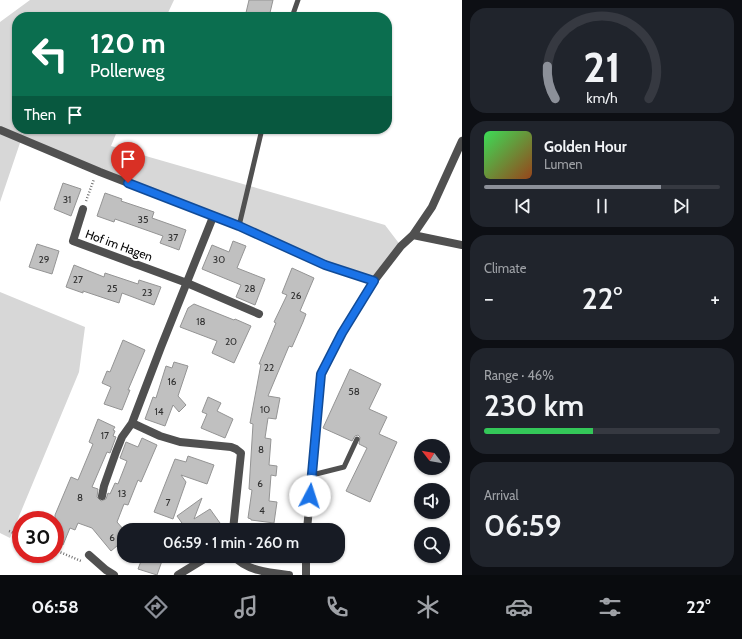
<!DOCTYPE html>
<html lang="en">
<head>
<meta charset="utf-8">
<style>
	:root { --surface:#171b24; --page:#20242c; --text:#f1f3f6; --muted:#9ea1a6; --line:#363941; --accent:#8c9099 }
	body { margin:0; font-family:Cabin,sans-serif; background:var(--page); color:var(--text); height:100vh; display:flex; flex-direction:column; font-size:15px; white-space:nowrap }
	* { box-sizing:border-box; margin:0 }
	p { font-size:13px; color:var(--muted) }
	.icon { flex:none; width:22px; height:22px; fill:none; stroke:currentColor; stroke-width:2; stroke-linecap:round; stroke-linejoin:round }
	.map { position:relative; flex:1; overflow:hidden }
	.details { display:flex; flex-direction:column; gap:8px; padding:8px; background:#0d0f14; width:280px }
	.details>* { flex:none }
	.guide { position:absolute; left:12px; top:12px; width:380px; height:122px; border-radius:16px; box-shadow:0 1px 3px #0004; background:#0b6e4f; color:#fff; overflow:hidden }
	.needle { width:26px; rotate:301deg }
	.fabs { position:absolute; left:414px; top:439px; display:grid; gap:8px }
	.fabs a { display:grid; place-items:center; width:36px; height:36px; border-radius:50%; background:var(--surface); box-shadow:0 1px 3px #0004; font-size:20px }
	.speed { position:absolute; left:12px; top:511px; display:flex; gap:8px; font-size:20px; font-weight:700; text-align:center }
	.speed>* { display:grid; place-content:center; width:52px; height:52px; border-radius:50%; background:var(--surface); box-shadow:0 1px 3px #0004; line-height:1 }
	.speed .limit { border:6px solid #d22; background:#fff; color:#111 }
	.pin { position:absolute; display:grid; place-items:center; width:34px; height:34px; color:#fff; margin:-41px -17px; border-radius:50% 50% 50% 0; rotate:-45deg; box-shadow:0 0 4px #0007 }
	.pin .icon { rotate:45deg }
	.me { position:absolute; width:44px; margin:-22px; rotate:5deg; stroke-linejoin:round; filter:drop-shadow(0 0 3px #0008) }
	.turn { display:flex; align-items:center; gap:14px; height:84px; padding:0 12px; font-size:18px }
	.turn .icon { width:52px; height:52px; stroke-width:2.5 }
	.turn b { display:block; font-size:28px; line-height:34px }
	.then { display:flex; align-items:center; height:38px; padding:0 12px; background:#0003; gap:8px; font-size:15px }
	.big { font-size:30px; font-weight:600; line-height:1.1 }
	.details .card { flex:1; display:flex; flex-direction:column; justify-content:center; gap:6px; min-width:0; padding:0 14px; border-radius:16px; background:var(--page) }
	.details .dial { align-items:center; gap:0 }
	.dial svg { height:104px; overflow:visible; fill:none; stroke:var(--line); stroke-width:7; stroke-linecap:round; text-anchor:middle }
	.dial text { fill:var(--text); stroke:none }
	.song { display:flex; align-items:center; gap:12px }
	.cover { width:48px; height:48px; border-radius:6px; background:linear-gradient(135deg,hsl(130 70% 55%),hsl(20 70% 35%)) }
	.played { height:4px; border-radius:2px; background:linear-gradient(90deg,var(--accent) 75%,var(--line) 75%) }
	.keys { display:flex; justify-content:space-around; direction:ltr }
	.heat { display:flex; justify-content:space-between; align-items:center; font-size:22px; direction:ltr }
	.charge { height:6px; border-radius:3px; background:linear-gradient(90deg,#34c759 46%,var(--line) 0) }
	.trip { position:absolute; left:117px; top:523px; width:228px; height:40px; border-radius:16px; background:var(--surface); box-shadow:0 1px 3px #0004; font-weight:600; line-height:40px; text-align:center }
	.tab-bar { display:flex; height:64px; justify-content:space-around; align-items:center; background:#090b0e; color:var(--muted) }
	.tab-bar .icon { width:28px; height:28px }
	.tab-bar .selected { color:var(--accent) }
	.tab-bar b { font-size:18px; color:var(--text) }
	main { display:flex; flex:1; min-height:0 }
	.map>svg:first-child { display:block }
	.green { fill:#d7d7d7 }
	.building { fill:#c0c0c0; stroke:#949494 }
	.lines { fill:none; stroke-linecap:round; stroke-linejoin:round }
	.path { stroke:#727272; stroke-width:2.5; stroke-dasharray:1 2; stroke-linecap:butt }
	.service { stroke:#505050; stroke-width:5 }
	.minor { stroke:#505050; stroke-width:8 }
	.route-casing { stroke:#114b97; stroke-width:10 }
	.route { stroke:#1a73e8; stroke-width:7 }
	.labels { text-anchor:middle; dominant-baseline:central; stroke-width:4; stroke-linejoin:round; paint-order:stroke }
	.number-label { font-size:10px; fill:#303030 }
	.street-label { font-size:12px; fill:#000; stroke:#fff }
</style>
</head>
<body>
<main>
<div class="map">
<svg width="462" height="575" viewBox="0 0 462 575">
	<rect width="100%" height="100%" fill="#fff"/>
	<path class="green" d="M 30,0 L 174,0 L 166,17 L 17,17 L 17,129 L 118,129 L 111,146 L 385,225 L 401,246 L 374,281 L 21,140 L 0,202 L 0,22 Z
		M 0,292 L 85,327 L 79,372 L 10,538 L 0,533 Z"/>
	<path class="building" d="M 249,0 L 273,0 L 269,17 L 245,17 Z
		M 63,183 L 81,189 L 71,216 L 54,209 Z
		M 105,193 L 122,199 L 121,201 L 154,212 L 152,218 L 186,230 L 179,250 L 160,243 L 163,236 L 115,219 L 114,222 L 97,216 Z
		M 233,241 L 246,246 L 237,268 L 265,279 L 255,305 L 236,297 L 241,285 L 202,269 L 212,245 L 229,252 Z
		M 37,244 L 59,251 L 52,274 L 29,267 Z
		M 74,265 L 104,277 L 105,273 L 138,284 L 139,280 L 161,287 L 154,305 L 122,293 L 119,303 L 83,291 L 83,293 L 66,287 Z
		M 292,268 L 314,278 L 300,311 L 306,314 L 303,322 L 292,347 L 289,346 L 268,396 L 280,398 L 276,419 L 268,418 L 265,438 L 271,439 L 269,465 L 277,466 L 276,476 L 271,475 L 269,501 L 277,502 L 274,523 L 251,520 L 251,519 L 248,518 L 252,490 L 249,489 L 253,424 L 250,423 L 261,364 L 259,364 L 276,323 L 274,322 L 287,295 L 282,293 Z
		M 194,304 L 234,320 L 235,319 L 251,326 L 234,363 L 212,353 L 217,341 L 180,327 L 188,308 Z
		M 123,340 L 145,350 L 128,390 L 130,390 L 122,410 L 104,404 L 111,387 L 102,383 L 107,371 L 110,372 Z
		M 174,362 L 188,366 L 178,396 L 186,405 L 179,412 L 173,405 L 165,426 L 145,419 L 153,397 L 156,398 L 166,366 L 172,368 Z
		M 350,369 L 381,384 L 369,409 L 387,417 L 379,434 L 397,442 L 370,502 L 346,491 L 367,448 L 359,444 L 360,437 L 358,435 L 355,436 L 352,441 L 323,428 Z
		M 208,397 L 221,403 L 217,411 L 233,419 L 225,438 L 201,428 L 207,414 L 202,412 Z
		M 98,419 L 115,427 L 113,430 L 115,431 L 113,436 L 116,437 L 110,453 L 107,452 L 92,487 L 98,489 L 97,497 L 101,501 L 106,499 L 108,493 L 110,494 L 115,483 L 118,484 L 127,461 L 120,458 L 126,442 L 138,447 L 142,438 L 157,445 L 141,482 L 138,480 L 128,505 L 124,504 L 117,522 L 124,530 L 124,540 L 111,551 L 92,528 L 78,523 L 75,530 L 70,528 L 63,545 L 55,542 L 55,515 L 71,477 L 78,480 L 93,444 L 89,442 Z
		M 188,456 L 214,465 L 207,484 L 181,475 L 186,482 L 173,519 L 154,512 L 175,459 L 186,462 Z
		M 202,498 L 194,519 L 210,509 L 220,523 L 209,530 L 178,530 L 184,526 L 177,516 Z
		M 143,556 L 157,556 L 163,558 L 157,575 L 138,569 Z"/>
	<g class="lines">
		<path class="path" d="M 86,201 L 94,179
			M 9,531 L 21,536
			M 55,550 L 81,561"/>
		<path class="service" d="M 292,17 L 298,0
			M 239,226 L 262,129
			M 312,475 L 344,467 L 357,439"/>
		<path class="minor" d="M 0,130 L 100,172 L 239,226 L 325,265 L 374,281
			M 83,209 L 73,241 L 187,283 L 259,314
			M 413,235 L 462,245
			M 132,423 L 160,436 L 180,442 L 231,447 L 236,449 L 241,453 L 233,530
			M 102,496 L 104,486 L 116,452 L 122,437 L 132,423 L 161,347 L 213,217
			M 307,530 L 321,374 L 342,333 L 374,281 L 401,246 L 413,235 L 432,207 L 462,141
			M 89,555 L 106,570 L 114,575
			M 234,556 C 246,571 271,573 289,575
			M 178,575 L 209,556
			M 306,575 L 306,556"/>
	</g>
	<g class="lines">
		<defs>
			<path id="route" d="M 128,183 L 239,226 L 325,265 L 374,281 L 342,333 L 321,374 L 310,496"/>
		</defs>
		<use href="#route" class="route-casing"/>
		<use href="#route" class="route"/>
	</g>
	<g class="labels">
		<g class="number-label">
			<text x="67" y="199">31</text>
			<text x="143" y="219">35</text>
			<text x="173" y="237">37</text>
			<text x="44" y="259">29</text>
			<text x="219" y="259">30</text>
			<text x="78" y="279">27</text>
			<text x="112" y="288">25</text>
			<text x="250" y="288">28</text>
			<text x="147" y="292">23</text>
			<text x="296" y="295">26</text>
			<text x="201" y="321">18</text>
			<text x="231" y="341">20</text>
			<text x="269" y="367">22</text>
			<text x="172" y="381">16</text>
			<text x="354" y="391">58</text>
			<text x="265" y="409">10</text>
			<text x="159" y="411">14</text>
			<text x="105" y="435">17</text>
			<text x="261" y="449">8</text>
			<text x="260" y="483">6</text>
			<text x="122" y="493">13</text>
			<text x="80" y="497">8</text>
			<text x="168" y="502">7</text>
			<text x="262" y="510">4</text>
			<text x="112" y="537">6</text>
		</g>
		<g class="street-label">
			<text transform="translate(119 245) rotate(20)">Hof im Hagen</text>
		</g>
	</g>
</svg>
<div class="fabs">
<a><svg class="needle" viewBox="-14 -14 28 28"><path d="M0-13l5 13h-10z" fill="#e53935"/><path d="M0 13l5-13h-10z" fill="#9ea1a6"/></svg></a>
<a><svg class="icon" aria-label="sound" viewBox="0 0 24 24"><path d="M4 9h4l5-4v14l-5-4H4zM17 9q2 3 0 6"/></svg></a>
<a><svg class="icon" aria-label="search" viewBox="0 0 24 24"><circle cx="10" cy="10" r="6"/><path d="M15 15l6 6"/></svg></a>
</div>
<div class="speed"><div class="limit">30</div></div>
<div class="pin" style="left:128px;top:183px;background:#d93025"><svg class="icon" aria-label="arrive" viewBox="0 0 24 24"><path d="M6 21V4h12l-3 4 3 4H6"/></svg></div>
<svg class="me" style="left:310px;top:496px" viewBox="-20 -20 40 40"><circle r="19" fill="#fff"/><path d="M0-13L10 11 0 6-10 11z" fill="#1a73e8"/></svg>
<div class="trip">06:59 · 1 min · 260 m</div>
<div class="guide">
<div class="turn"><svg class="icon" aria-label="left" viewBox="0 0 24 24"><path d="M17 20v-9H6M10 6l-5 5 5 5"/></svg><div><b>120 m</b>Pollerweg</div></div>
<div class="then">Then<svg class="icon" aria-label="arrive" viewBox="0 0 24 24"><path d="M6 21V4h12l-3 4 3 4H6"/></svg></div>
</div>
</div>
<section class="details">
<div class="card dial"><svg viewBox="0 0 100 80">
<path d="M14 69A42 42 0 1 1 86 69"/>
<path d="M14 69A42 42 0 0 1 8 44" stroke="#8c9099"/>
<text x="50" y="56" font-size="32" font-weight="700">21</text>
<text x="50" y="72" font-size="11">km/h</text>
</svg></div>
<div class="card">
<div class="song"><i class="cover"></i><div><b>Golden Hour</b><p>Lumen</p></div></div>
<div class="played"></div>
<div class="keys"><svg class="icon" aria-label="previous" viewBox="0 0 24 24"><path d="M18 5L8 12l10 7zM5 5v14"/></svg><svg class="icon" aria-label="pause" viewBox="0 0 24 24"><path d="M8 5v14M16 5v14"/></svg><svg class="icon" aria-label="next" viewBox="0 0 24 24"><path d="M6 5l10 7-10 7zM19 5v14"/></svg></div>
</div>
<div class="card"><p>Climate</p>
<div class="heat"><a>−</a><b class="big">22°</b><a>+</a></div>
</div>
<div class="card"><p>Range · 46%</p><b class="big">230 km</b><div class="charge"></div></div>
<div class="card"><p>Arrival</p><b class="big">06:59</b></div>
</section>
</main>
<nav class="tab-bar">
<b>06:58</b>
<svg class="icon selected" aria-label="directions" viewBox="0 0 24 24"><path d="M12 3l9 9-9 9-9-9zM9 14v-3h6M13 9l2 2-2 2"/></svg>
<svg class="icon" aria-label="music" viewBox="0 0 24 24"><path d="M9 18V5l10-2v13"/><circle cx="6" cy="18" r="3"/><circle cx="16" cy="16" r="3"/></svg>
<svg class="icon" aria-label="phone" viewBox="0 0 24 24"><path d="M5 4h4l2 5-3 2q2 4 5 5l2-3 5 2v4C11 20 4 13 5 4z"/></svg>
<svg class="icon" aria-label="climate" viewBox="0 0 24 24"><path d="M12 3v18M4 7l16 10M4 17L20 7"/></svg>
<svg class="icon" aria-label="car" viewBox="0 0 24 24"><path d="M5 17H2v-5l4-1 3-4h7l3 4 3 1v5h-3M9 17h6M6 11h13"/><circle cx="7" cy="17" r="2"/><circle cx="17" cy="17" r="2"/></svg>
<svg class="icon" aria-label="filters" viewBox="0 0 24 24"><path d="M4 7h16M4 17h16"/><circle cx="9" cy="7" r="2"/><circle cx="15" cy="17" r="2"/></svg>
<b>22°</b>
</nav>
</body>
</html>
